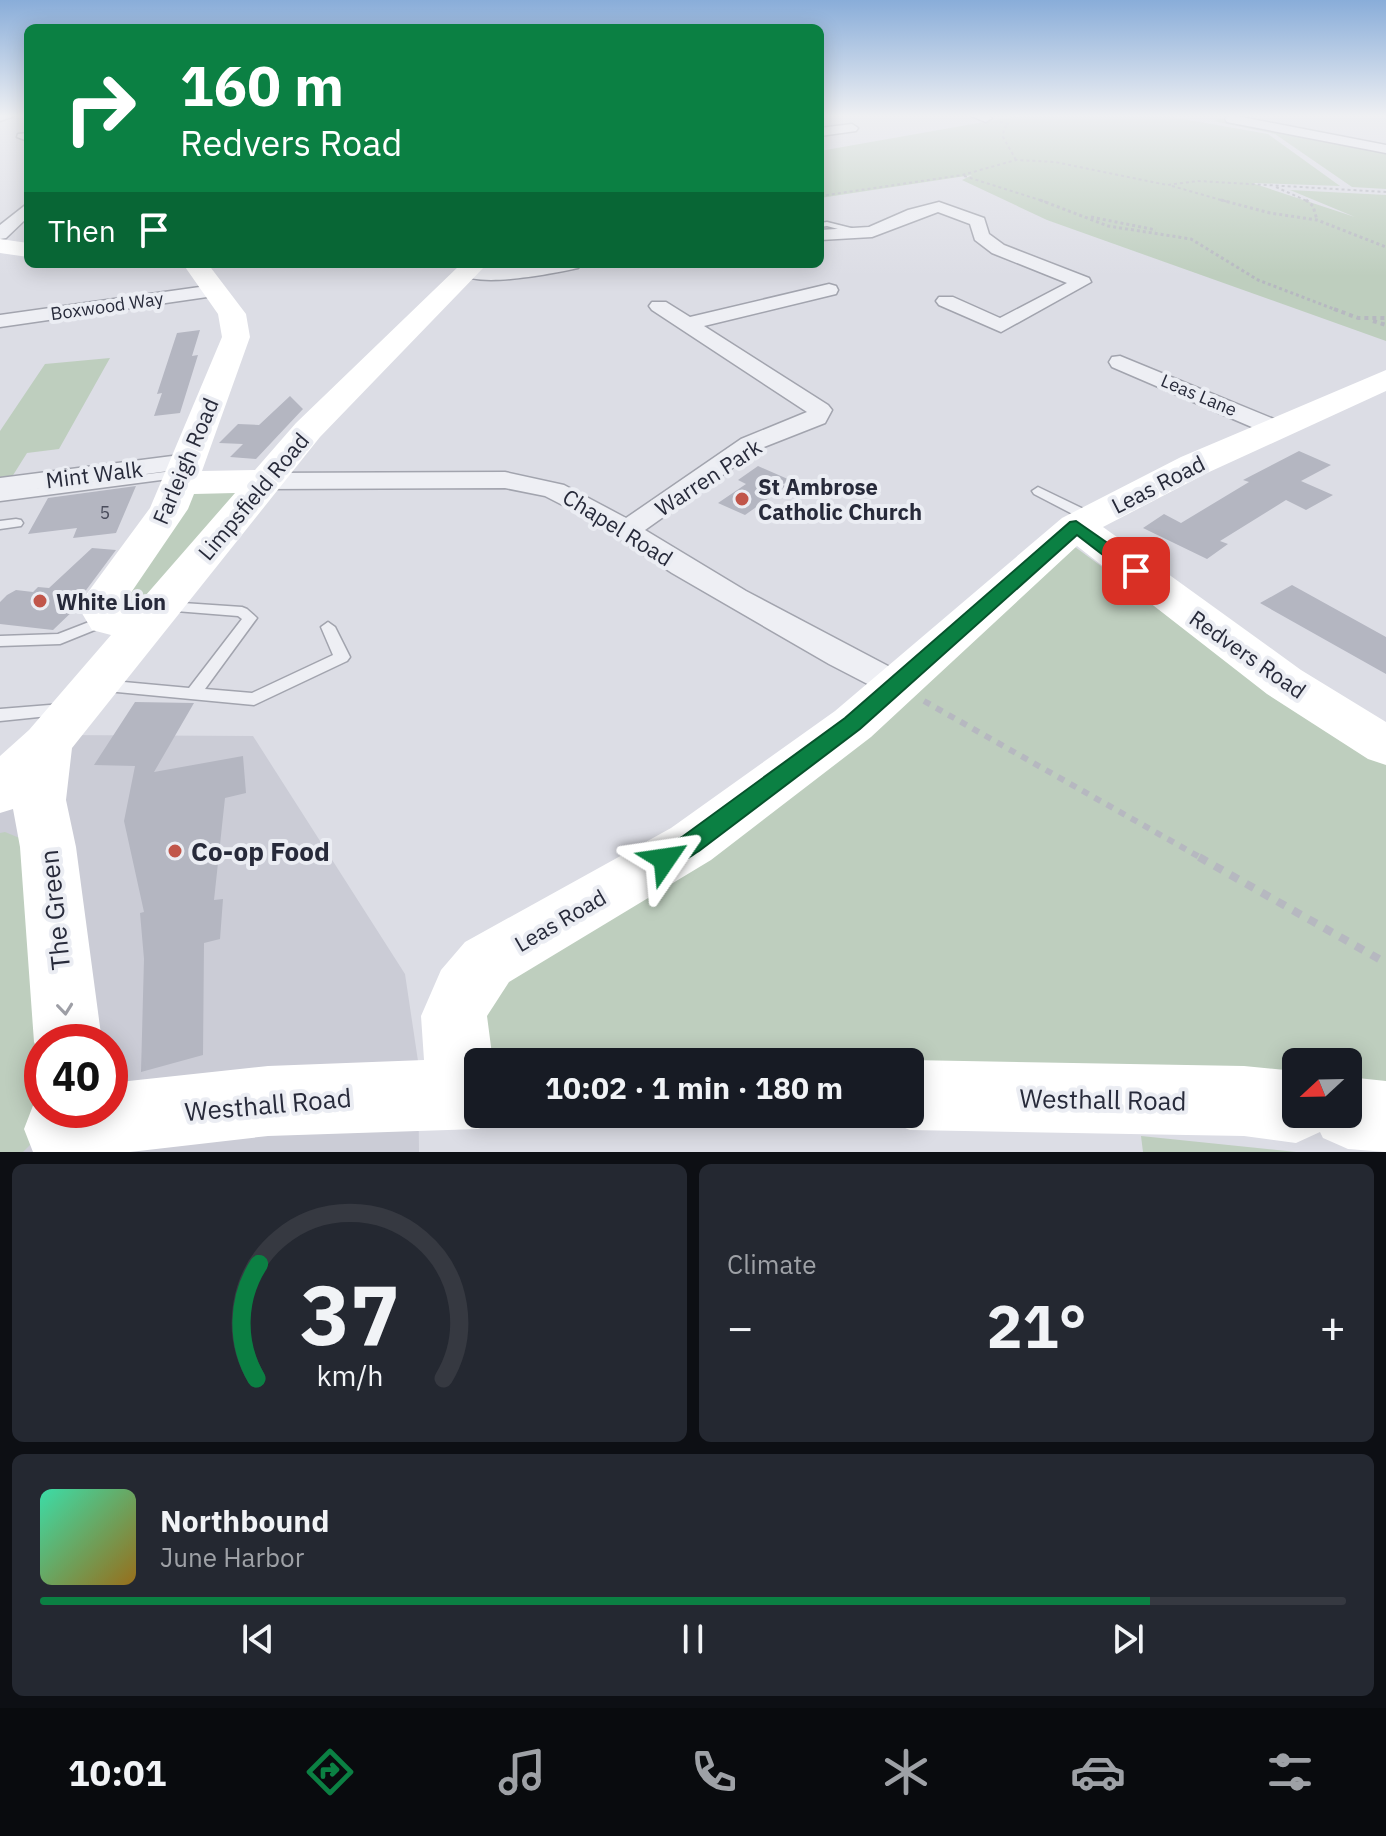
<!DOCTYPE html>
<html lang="en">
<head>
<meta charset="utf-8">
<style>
	:root { --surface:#171b24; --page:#242831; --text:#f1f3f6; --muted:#9ea1a6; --line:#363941; --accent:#0b8043 }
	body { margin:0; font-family:"IBM Plex Sans",sans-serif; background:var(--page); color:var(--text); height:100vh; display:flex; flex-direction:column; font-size:30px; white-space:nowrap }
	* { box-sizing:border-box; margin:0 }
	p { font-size:26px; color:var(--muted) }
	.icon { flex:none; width:44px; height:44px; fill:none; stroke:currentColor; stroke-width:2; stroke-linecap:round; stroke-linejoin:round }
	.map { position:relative; height:1152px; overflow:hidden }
	.drawer { display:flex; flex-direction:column; gap:12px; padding:12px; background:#0d0f14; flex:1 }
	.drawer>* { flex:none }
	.hud { position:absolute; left:24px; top:24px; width:800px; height:244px; border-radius:12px; box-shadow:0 4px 20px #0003; background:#0b8043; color:#fff; overflow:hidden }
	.needle { width:52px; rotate:248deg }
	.tools { position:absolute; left:1282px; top:1048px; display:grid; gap:16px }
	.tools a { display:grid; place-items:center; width:80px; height:80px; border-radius:12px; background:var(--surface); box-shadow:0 4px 20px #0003; font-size:40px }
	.speed { position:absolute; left:24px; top:1024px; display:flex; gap:16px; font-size:40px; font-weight:700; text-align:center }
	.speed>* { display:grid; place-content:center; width:104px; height:104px; border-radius:50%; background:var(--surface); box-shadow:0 4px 20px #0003; line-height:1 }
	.speed .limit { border:12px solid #d22; background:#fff; color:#111 }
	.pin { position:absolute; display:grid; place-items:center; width:68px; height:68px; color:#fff; margin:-34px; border-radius:16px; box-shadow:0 4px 12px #0006 }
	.me { position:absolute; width:88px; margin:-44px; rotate:58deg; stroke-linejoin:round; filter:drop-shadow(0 0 6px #0008) }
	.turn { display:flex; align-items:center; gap:28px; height:168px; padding:0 24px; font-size:36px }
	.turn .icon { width:104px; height:104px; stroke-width:2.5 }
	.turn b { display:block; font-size:56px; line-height:68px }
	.then { display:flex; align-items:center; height:76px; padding:0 24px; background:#0003; gap:16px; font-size:30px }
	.big { font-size:60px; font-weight:700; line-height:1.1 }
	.drawer .widget { flex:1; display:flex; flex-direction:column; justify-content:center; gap:12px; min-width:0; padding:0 28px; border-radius:12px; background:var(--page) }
	.drawer .dial { align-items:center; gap:0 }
	.dial svg { height:208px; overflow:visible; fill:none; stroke:var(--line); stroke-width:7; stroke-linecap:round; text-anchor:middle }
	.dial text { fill:var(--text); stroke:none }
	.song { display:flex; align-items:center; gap:24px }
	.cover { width:96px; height:96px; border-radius:12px; background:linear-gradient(135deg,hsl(160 70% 55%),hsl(40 70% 35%)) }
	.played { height:8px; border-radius:4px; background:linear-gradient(90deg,var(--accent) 85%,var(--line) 85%) }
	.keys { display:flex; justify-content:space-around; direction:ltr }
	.heat { display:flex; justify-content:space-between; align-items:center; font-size:44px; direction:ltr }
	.drawer .tiles { flex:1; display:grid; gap:12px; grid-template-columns:1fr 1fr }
	.widget:last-child { grid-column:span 2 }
	.trip { position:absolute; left:464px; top:1048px; width:460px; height:80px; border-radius:12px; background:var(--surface); box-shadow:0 4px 20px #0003; font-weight:700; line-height:80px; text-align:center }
	.tabs { display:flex; height:128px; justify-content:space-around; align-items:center; background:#090b0e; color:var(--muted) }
	.tabs .icon { width:56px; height:56px }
	.tabs .selected { color:var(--accent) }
	.tabs b { font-size:36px; color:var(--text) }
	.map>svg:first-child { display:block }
	.built { fill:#cbccd6; fill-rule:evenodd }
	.green { fill:#becebe }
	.building { fill:#b4b6c1 }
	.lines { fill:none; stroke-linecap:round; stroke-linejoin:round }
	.lane-casing { stroke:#a2a4ae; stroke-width:3 }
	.street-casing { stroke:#a2a4ae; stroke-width:3 }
	.path-far4 { stroke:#b6b8c0; stroke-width:2; stroke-dasharray:3 3; stroke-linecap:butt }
	.path-far3 { stroke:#b6b8c0; stroke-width:3; stroke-dasharray:3 3; stroke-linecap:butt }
	.path-far2 { stroke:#b6b8c0; stroke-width:4; stroke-dasharray:4 4; stroke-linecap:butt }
	.path-far1 { stroke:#b6b8c0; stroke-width:6; stroke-dasharray:7 7; stroke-linecap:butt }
	.path { stroke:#b6b8c0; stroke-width:8; stroke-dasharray:9 9; stroke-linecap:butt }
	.lane { fill:#eeeff4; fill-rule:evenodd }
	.street { fill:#eeeff4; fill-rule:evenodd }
	.secondary { fill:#fff; fill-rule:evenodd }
	.oneway { stroke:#9e9fa6 }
	.route { fill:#0b8043; stroke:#07532c; stroke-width:2 }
	.poi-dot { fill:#c1564a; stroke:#ebedf3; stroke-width:3 }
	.labels { text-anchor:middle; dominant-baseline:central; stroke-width:8; stroke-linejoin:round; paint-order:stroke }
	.far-street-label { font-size:18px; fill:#272a3a; stroke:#ebedf3 }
	.number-label { font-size:18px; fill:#4a4d5c }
	.street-label { font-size:22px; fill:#272a3a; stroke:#ebedf3 }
	.poi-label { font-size:22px; font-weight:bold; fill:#272a3a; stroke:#ebedf3; text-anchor:start }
	.near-poi-label { font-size:26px; font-weight:bold; fill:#272a3a; stroke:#ebedf3; text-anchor:start }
	.near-street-label { font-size:26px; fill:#272a3a; stroke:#ebedf3 }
</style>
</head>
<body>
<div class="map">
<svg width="1386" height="1152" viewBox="0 0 1386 1152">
	<rect width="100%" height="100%" fill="#dcdde5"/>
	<path class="built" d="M 55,735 L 253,736 L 405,974 L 418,1061 L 419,1152 L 0,1152 L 0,766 ZM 42,1042 L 110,1042 L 110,1110 L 42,1110 Z"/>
	<path class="green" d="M 1023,115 L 1160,115 L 1268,134 L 1340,186 L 1252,183 L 1355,217 L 1290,190 L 1386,195 L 1386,341 L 1047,220 L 962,180 L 972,175 L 820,198 L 820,151 Z
		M 1221,119 L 1386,152 L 1386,189 L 1352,187 L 1275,134 L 1213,121 Z
		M 110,358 L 59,449 L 27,453 L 10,480 L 0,481 L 0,431 L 45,364 Z
		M 241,487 L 142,601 L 131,604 L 121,602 L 187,492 Z
		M 1071,544 L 1270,690 L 1386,760 L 1386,1093 L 1348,1087 L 1348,1062 L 1296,1062 L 1296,1078 L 910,1062 L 692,1059 L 494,1062 L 478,1012 L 490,984 Z
		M 5,832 L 22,839 L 42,1042 L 42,1110 L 31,1144 L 23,1152 L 0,1152 L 0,833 Z
		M 1141,1136 L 1296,1152 L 1143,1152 Z"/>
	<path class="building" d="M 200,330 L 192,356 L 198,355 L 180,413 L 154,416 L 162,393 L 157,394 L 177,333 Z
		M 290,396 L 303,409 L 256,459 L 230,457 L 243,444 L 219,443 L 238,424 L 259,425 Z
		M 1299,451 L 1331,465 L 1301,481 L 1333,495 L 1306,510 L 1286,500 L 1220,541 L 1228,544 L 1207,559 L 1143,528 L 1164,514 L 1181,523 L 1249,482 L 1243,480 Z
		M 758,466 L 790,480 L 782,485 L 786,486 L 745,515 L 718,503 L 746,484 L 738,480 Z
		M 136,486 L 116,533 L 73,538 L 77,528 L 28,534 L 48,498 Z
		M 92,548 L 116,550 L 78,601 L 77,607 L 53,630 L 0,624 L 0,602 L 7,595 L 16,590 L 33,592 L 38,587 L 49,588 Z
		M 1292,585 L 1386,637 L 1386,674 L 1260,603 Z
		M 135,702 L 194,703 L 154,772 L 243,756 L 246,793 L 225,798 L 214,900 L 223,899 L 220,939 L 204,943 L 203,1055 L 141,1072 L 144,959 L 140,913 L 144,912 L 124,821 L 135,766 L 94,765 Z"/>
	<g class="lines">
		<defs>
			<path id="lane" d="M 827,222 L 863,231 L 864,233 L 860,235 L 827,226 L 820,227 L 820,223 Z
				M 180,470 L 184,471 L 186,474 L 184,477 L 0,501 L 0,493 Z
				M 1038,487 L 1096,515 L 1097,518 L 1091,522 L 1086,521 L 1034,494 L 1032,491 Z
				M 16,519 L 21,520 L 23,523 L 21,526 L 0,529 L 0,521 Z
				M 168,602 L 242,607 L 247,609 L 257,618 L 205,689 L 252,693 L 333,655 L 321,627 L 328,622 L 335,627 L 350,657 L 347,661 L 254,705 L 96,690 L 94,686 L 96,682 L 102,680 L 189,688 L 242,619 L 238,616 L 163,610 L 161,607 Z
				M 107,615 L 114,620 L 112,623 L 60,644 L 0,646 L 0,636 L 58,634 Z
				M 62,704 L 68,706 L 70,710 L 68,714 L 0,721 L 0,709 Z"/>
			<path id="street" d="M 0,115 L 17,115 L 0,121 Z
				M 969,115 L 989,115 L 992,118 L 986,122 Z
				M 1231,115 L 1386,145 L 1386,153 L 1227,122 L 1225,119 Z
				M 852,124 L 858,128 L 856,131 L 820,136 L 820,128 Z
				M 28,133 L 28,141 L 17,137 L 18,134 Z
				M 939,202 L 984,218 L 989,234 L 1004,245 L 1089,278 L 1091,282 L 1001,332 L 939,305 L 936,301 L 939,297 L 953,297 L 1000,318 L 1067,283 L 992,253 L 975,240 L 970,224 L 938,212 L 872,237 L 820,240 L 820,230 L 869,227 L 908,210 Z
				M 28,203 L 28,217 L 6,238 L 0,239 L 0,225 Z
				M 544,264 L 581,264 L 578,268 C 555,273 477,289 460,273 C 471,262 525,268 544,264 Z
				M 829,284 L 836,286 L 838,290 L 836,294 L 704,326 L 828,405 L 832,410 L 825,423 L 759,449 L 645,530 L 746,591 L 907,676 L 912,684 L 907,692 L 895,696 L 883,692 L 829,664 L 672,573 L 588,518 L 545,496 L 505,488 L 263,489 L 254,487 L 250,481 L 254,475 L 263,473 L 505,472 L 564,485 L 626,518 L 741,439 L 807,412 L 652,310 L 649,306 L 652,302 L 666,302 L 690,317 Z
				M 214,285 L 223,291 L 221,295 L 0,327 L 0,315 Z
				M 1120,356 L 1286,424 L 1289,429 L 1286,434 L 1268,434 L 1112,367 L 1109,362 L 1112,357 Z
				M 188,454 L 197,457 L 201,462 L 197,467 L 0,494 L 0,478 Z"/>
		</defs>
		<use href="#lane" class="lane-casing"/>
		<use href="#street" class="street-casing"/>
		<path class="path-far4" d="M 1000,122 L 1009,124 L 1004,128 L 1003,137 L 1016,160
			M 964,176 L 1046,202
			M 1172,186 L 1228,202
			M 1276,187 L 1309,202
			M 820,196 L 962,175 L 1016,160 L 1055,162 L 1167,185 L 1198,181 L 1386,192"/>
		<path class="path-far3" d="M 1040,200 L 1108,226 L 1191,239 L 1258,280 L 1339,311
			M 1221,200 L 1270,213 L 1317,220 L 1386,247
			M 1306,200 L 1313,206 L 1317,220
			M 1091,217 L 1156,230"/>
		<path class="path-far2" d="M 1334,309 L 1358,318 L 1386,318
			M 1373,321 L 1386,325"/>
		<path class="path-far1" d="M 924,701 L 1203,859"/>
		<path class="path" d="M 1199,857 L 1386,963"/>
		<use href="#lane" class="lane"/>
		<use href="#street" class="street"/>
		<path class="secondary" d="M 0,239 L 28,243 L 28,257 L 0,253 Z
			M 183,264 L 208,264 L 246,314 L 250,337 L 202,471 L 255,470 L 296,423 L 461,264 L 487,264 L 320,437 L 72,748 L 66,800 L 76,847 L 102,1042 L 42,1042 L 42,1060 L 34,1042 L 20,847 L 13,809 L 0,813 L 0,756 L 29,730 L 111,635 L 92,630 L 80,610 L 80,603 L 150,508 L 222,337 L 218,314 ZM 235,493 L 132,611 L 124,609 L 124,603 L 188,509 L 194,494 Z
			M 1386,370 L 1386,391 L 1207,473 L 1103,527 L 1301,670 L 1386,722 L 1386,765 L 1368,759 L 1267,694 L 1077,546 L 871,737 L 711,860 L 509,982 L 487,1016 L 493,1062 L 478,1062 L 478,1114 L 505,1114 L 503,1119 L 478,1129 L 268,1136 L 130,1152 L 33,1152 L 24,1129 L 34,1103 L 42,1100 L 42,1110 L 110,1110 L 110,1083 L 268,1066 L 424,1060 L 421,1016 L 441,970 L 465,942 L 671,828 L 835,711 L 1062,518 L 1181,457 Z
			M 910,1060 L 1244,1066 L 1296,1071 L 1296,1114 L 1348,1114 L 1348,1077 L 1386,1081 L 1386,1152 L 1348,1149 L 1323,1138 L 1320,1132 L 1296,1143 L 1244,1136 L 910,1130 L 885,1120 L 883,1114 L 910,1114 L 910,1062 L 905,1062 Z"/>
	</g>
	<defs><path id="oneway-chevron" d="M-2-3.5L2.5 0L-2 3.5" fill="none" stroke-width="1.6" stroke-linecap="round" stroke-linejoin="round" transform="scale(2)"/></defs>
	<use class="oneway" href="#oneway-chevron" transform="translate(65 1009) rotate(84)"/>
	<linearGradient id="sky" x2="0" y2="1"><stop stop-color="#89add9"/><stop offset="0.42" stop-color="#eff0f3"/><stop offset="1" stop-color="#eff0f3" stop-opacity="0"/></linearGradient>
	<rect width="1386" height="276" fill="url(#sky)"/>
	<path class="route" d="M 1076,521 L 1142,567 L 1145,571 L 1142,575 L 1129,575 L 1077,535 L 860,729 L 699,851 C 686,859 672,871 656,866 L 653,859 L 656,851 L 682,837 L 845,718 L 1070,522 Z"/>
	<g class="poi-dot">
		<circle cx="742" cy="499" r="8"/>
		<circle cx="40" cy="601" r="8"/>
		<circle cx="175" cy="851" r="8"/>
	</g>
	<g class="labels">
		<g class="far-street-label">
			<text transform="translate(107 306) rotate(-8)">Boxwood Way</text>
			<text transform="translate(1199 395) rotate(23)">Leas Lane</text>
		</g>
		<g class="number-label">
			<text x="105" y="512">5</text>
		</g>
		<g class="street-label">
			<text transform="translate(185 461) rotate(-67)">Farleigh Road</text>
			<text transform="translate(94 474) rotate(-7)">Mint Walk</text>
			<text transform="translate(708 477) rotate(-33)">Warren Park</text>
			<text transform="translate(1158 484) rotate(-27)">Leas Road</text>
			<text transform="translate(253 496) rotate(-50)">Limpsfield Road</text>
			<text transform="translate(618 527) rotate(32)">Chapel Road</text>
			<text transform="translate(1248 654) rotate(35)">Redvers Road</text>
			<text transform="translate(560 920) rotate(-30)">Leas Road</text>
		</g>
		<g class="poi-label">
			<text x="758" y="486">St Ambrose<tspan x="758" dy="25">Catholic Church</tspan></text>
			<text x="56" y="601">White Lion</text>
		</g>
		<g class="near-poi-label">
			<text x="191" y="851">Co-op Food</text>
		</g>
		<g class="near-street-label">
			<text transform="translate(54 910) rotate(-96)">The Green</text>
			<text transform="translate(1103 1099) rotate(1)">Westhall Road</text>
			<text transform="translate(268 1104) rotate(-5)">Westhall Road</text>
		</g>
	</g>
</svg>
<div class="tools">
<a><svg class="needle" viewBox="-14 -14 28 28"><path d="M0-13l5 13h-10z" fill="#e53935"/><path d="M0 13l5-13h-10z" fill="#9ea1a6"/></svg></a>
</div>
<div class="speed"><div class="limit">40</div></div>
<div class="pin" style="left:1136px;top:571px;background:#d93025"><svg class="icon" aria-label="arrive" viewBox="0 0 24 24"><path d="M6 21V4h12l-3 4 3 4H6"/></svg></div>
<svg class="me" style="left:665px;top:859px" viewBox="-20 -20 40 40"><path d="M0-17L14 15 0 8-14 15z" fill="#0b8043" stroke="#fff" stroke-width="4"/></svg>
<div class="trip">10:02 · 1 min · 180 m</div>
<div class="hud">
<div class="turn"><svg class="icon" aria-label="right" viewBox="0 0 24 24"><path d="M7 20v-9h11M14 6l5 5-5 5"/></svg><div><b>160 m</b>Redvers Road</div></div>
<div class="then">Then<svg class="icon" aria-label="arrive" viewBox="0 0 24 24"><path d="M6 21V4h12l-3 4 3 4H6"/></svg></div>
</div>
</div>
<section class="drawer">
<div class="tiles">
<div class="widget dial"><svg viewBox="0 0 100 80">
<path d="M14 69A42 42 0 1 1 86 69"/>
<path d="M14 69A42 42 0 0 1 15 25" stroke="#0b8043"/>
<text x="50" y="56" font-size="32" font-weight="700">37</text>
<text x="50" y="72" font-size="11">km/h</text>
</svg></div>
<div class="widget"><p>Climate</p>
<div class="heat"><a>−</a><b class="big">21°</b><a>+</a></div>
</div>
<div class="widget">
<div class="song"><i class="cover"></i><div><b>Northbound</b><p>June Harbor</p></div></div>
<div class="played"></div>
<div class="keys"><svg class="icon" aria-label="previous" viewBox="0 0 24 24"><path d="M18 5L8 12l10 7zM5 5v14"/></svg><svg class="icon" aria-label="pause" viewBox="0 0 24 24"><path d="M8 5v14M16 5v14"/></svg><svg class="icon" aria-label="next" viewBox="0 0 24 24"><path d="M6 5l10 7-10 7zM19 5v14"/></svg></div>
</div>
</div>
</section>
<nav class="tabs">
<b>10:01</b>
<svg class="icon selected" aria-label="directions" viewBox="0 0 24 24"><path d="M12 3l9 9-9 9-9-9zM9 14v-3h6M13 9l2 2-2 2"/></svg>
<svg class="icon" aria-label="music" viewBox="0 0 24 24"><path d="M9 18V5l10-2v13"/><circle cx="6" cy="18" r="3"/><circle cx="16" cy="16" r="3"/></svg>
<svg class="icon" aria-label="phone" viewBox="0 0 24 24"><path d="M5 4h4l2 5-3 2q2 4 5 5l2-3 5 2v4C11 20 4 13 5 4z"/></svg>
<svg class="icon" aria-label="climate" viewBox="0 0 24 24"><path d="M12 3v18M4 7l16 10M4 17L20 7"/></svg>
<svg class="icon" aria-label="car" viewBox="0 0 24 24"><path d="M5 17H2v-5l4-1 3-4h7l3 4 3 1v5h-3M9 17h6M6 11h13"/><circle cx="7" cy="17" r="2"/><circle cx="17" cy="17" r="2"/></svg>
<svg class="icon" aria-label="filters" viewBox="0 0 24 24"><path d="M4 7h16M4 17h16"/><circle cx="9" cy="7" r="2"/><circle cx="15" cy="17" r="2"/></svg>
</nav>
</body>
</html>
